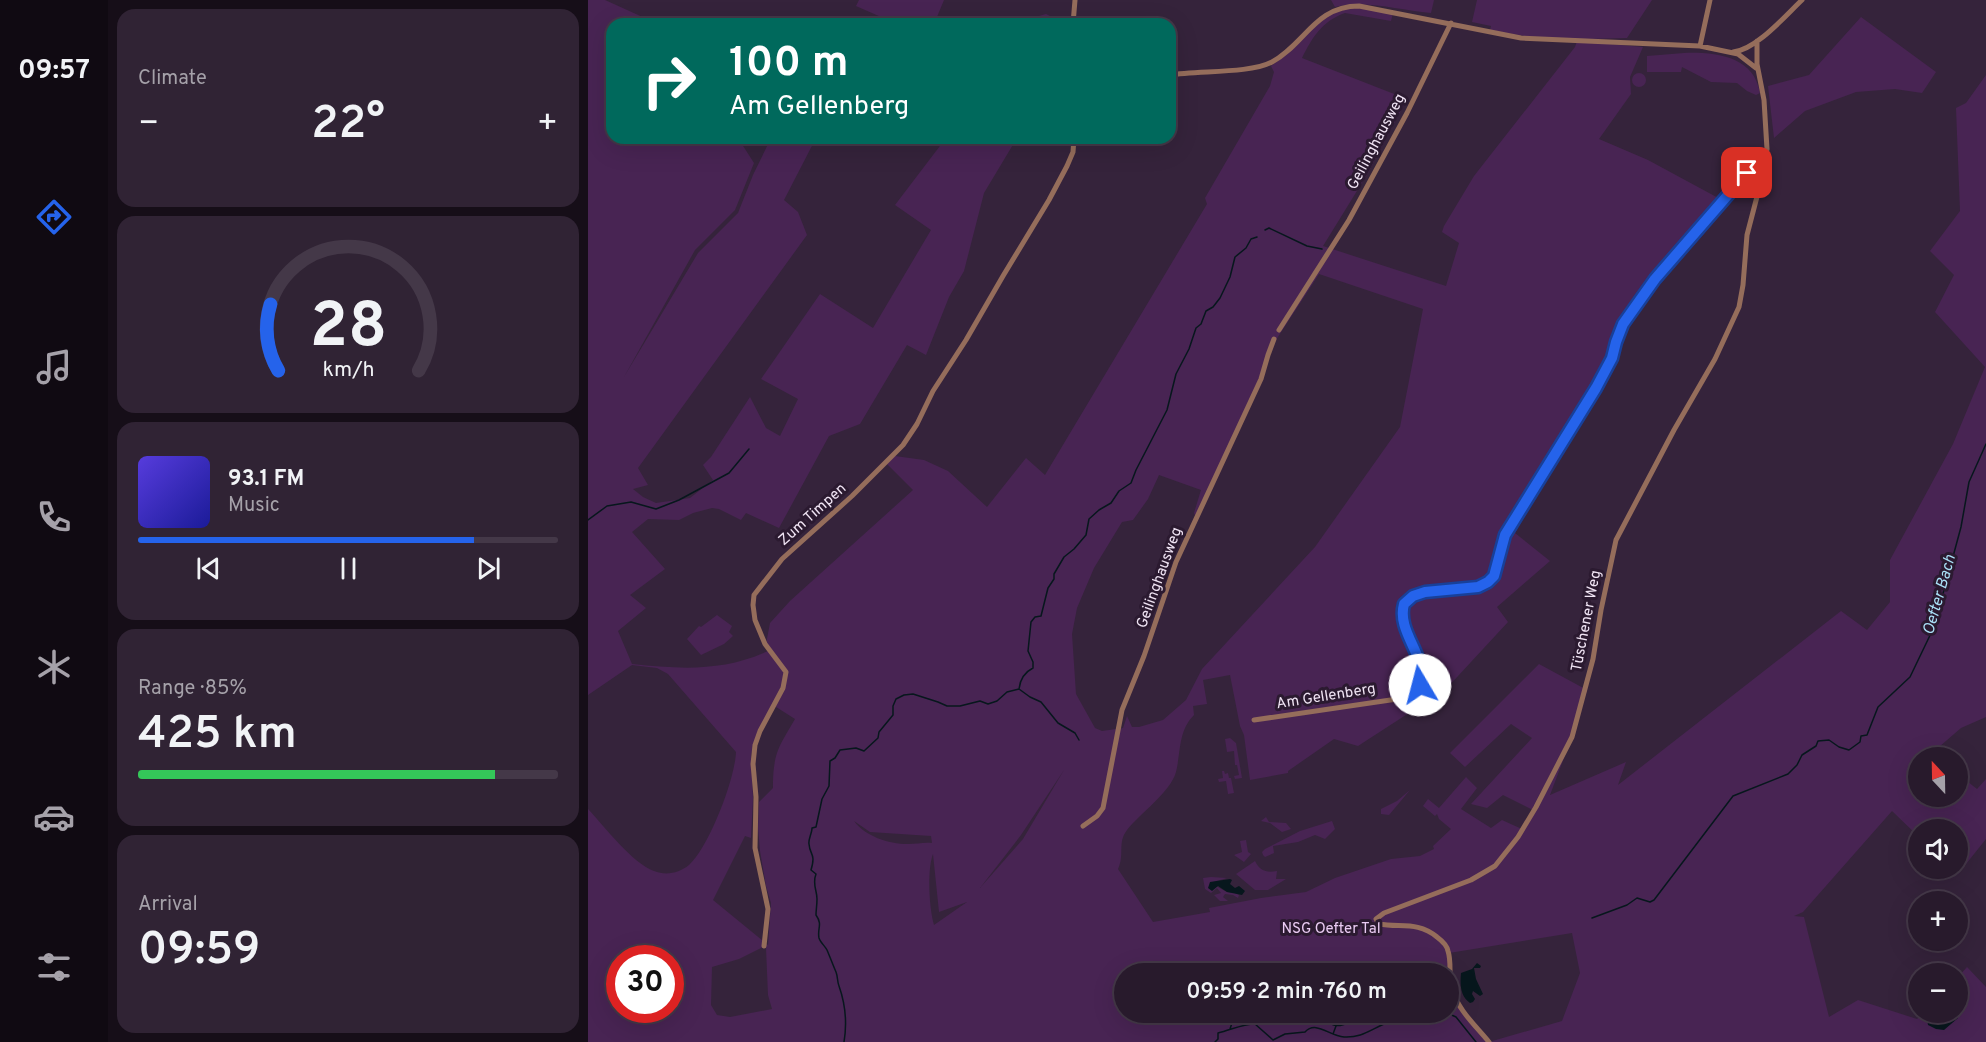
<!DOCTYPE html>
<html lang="en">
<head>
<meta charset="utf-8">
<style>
	:root { --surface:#281a2c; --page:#302334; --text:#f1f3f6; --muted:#a5a1a9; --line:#443848; --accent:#2563eb }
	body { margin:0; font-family:Overpass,sans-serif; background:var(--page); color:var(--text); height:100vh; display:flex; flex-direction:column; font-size:22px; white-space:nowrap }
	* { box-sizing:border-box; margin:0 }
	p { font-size:20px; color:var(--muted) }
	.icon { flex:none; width:33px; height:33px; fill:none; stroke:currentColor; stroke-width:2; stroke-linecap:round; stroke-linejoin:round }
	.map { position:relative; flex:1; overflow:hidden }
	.side { display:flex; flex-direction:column; gap:9px; padding:9px; background:#160e18; width:480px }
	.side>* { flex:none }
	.top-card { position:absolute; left:18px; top:18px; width:570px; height:126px; border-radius:18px; box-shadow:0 6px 24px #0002,0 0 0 2px var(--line); background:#00695c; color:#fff; overflow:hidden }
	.needle { width:39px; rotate:338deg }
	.controls { position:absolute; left:1320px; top:747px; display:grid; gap:12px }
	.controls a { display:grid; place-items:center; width:60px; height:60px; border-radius:50%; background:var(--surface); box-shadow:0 6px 24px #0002,0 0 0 2px var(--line); font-size:30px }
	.speed { position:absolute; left:18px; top:945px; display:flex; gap:12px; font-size:30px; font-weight:700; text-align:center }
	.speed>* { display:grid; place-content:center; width:78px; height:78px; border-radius:50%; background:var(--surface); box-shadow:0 6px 24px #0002,0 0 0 2px var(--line); line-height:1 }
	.speed .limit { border:9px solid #d22; background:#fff; color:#111 }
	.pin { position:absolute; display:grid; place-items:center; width:51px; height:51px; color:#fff; margin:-26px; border-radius:12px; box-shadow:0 3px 9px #0006 }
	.me { position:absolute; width:66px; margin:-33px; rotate:352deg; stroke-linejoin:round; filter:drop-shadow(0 0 4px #0008) }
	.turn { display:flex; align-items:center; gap:21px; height:126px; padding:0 24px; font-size:27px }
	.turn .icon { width:78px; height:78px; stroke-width:2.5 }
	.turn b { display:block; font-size:42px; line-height:51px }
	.big { font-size:45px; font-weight:600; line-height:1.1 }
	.side .tile { flex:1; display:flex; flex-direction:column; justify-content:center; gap:9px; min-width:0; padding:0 21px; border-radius:18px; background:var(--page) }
	.side .dial { align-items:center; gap:0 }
	.dial svg { height:156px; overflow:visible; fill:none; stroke:var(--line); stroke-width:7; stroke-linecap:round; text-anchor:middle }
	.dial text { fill:var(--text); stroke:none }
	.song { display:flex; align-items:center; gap:18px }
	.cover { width:72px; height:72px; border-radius:9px; background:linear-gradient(135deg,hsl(250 70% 55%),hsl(240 70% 35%)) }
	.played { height:6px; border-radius:3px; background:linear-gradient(90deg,var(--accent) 80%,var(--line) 80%) }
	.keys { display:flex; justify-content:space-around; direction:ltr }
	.heat { display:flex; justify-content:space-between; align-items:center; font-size:33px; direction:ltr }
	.charge { height:9px; border-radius:4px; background:linear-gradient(90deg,#34c759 85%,var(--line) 0) }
	.trip { position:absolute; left:526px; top:963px; width:345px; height:60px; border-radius:30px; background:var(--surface); box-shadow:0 6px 24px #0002,0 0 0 2px var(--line); font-weight:600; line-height:60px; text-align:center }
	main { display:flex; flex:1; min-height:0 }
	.tab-bar { display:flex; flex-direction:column; width:108px; justify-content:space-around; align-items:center; background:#100a12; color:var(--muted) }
	.tab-bar .icon { width:42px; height:42px }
	.tab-bar .current { color:var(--accent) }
	.tab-bar b { font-size:27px; color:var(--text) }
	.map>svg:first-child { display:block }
	.green { fill:#482453; fill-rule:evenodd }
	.water { fill:#07171d }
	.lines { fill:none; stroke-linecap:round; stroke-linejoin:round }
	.stream { stroke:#07171d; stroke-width:1.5 }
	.minor { stroke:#956d5b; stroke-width:5 }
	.route-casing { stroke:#184099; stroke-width:15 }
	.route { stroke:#2563eb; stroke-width:10 }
	.labels { text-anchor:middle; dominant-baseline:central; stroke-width:6; stroke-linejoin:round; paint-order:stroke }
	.street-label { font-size:15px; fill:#f0e4f4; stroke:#2b1a30 }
	.park-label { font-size:15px; fill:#eacbf3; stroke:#2b1a30 }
	.water-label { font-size:16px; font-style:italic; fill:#a9dff5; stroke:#2b1a30 }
</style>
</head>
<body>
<main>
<nav class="tab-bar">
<b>09:57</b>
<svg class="icon current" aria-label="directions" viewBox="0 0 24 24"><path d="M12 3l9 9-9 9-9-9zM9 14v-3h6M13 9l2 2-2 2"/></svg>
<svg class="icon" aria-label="music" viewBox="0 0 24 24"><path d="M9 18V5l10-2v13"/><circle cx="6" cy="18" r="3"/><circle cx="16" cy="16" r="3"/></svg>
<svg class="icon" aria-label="phone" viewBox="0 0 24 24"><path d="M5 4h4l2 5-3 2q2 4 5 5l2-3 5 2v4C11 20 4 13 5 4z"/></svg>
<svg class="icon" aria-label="climate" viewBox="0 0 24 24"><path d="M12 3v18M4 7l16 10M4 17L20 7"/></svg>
<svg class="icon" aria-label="car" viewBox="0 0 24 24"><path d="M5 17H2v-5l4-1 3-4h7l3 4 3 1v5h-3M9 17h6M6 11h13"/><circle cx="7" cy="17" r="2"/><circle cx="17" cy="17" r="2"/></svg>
<svg class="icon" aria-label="filters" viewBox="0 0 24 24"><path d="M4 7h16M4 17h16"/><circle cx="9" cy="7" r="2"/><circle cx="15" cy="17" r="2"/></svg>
</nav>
<section class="side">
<div class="tile"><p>Climate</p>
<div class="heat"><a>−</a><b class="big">22°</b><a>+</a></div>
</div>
<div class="tile dial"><svg viewBox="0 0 100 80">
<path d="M14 69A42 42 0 1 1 86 69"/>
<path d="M14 69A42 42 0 0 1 10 35" stroke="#2563eb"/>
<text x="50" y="56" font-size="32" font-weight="700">28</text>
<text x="50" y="72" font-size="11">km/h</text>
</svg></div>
<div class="tile">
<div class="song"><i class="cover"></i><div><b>93.1 FM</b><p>Music</p></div></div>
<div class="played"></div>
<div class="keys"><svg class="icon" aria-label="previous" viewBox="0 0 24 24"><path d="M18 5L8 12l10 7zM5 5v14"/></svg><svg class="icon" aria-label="pause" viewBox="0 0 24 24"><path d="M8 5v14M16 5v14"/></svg><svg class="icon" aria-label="next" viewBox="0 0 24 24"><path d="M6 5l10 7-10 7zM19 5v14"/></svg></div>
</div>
<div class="tile"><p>Range · 85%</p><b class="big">425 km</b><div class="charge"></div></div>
<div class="tile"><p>Arrival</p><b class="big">09:59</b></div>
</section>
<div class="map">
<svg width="1398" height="1042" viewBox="0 0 1398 1042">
	<rect width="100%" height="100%" fill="#35233b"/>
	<path class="green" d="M 0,0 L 17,0 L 70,24 L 24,24 L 24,138 L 150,138 L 166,163 L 147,210 L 107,250 L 36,377 L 110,253 L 150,213 L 165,175 L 183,138 L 228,138 L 196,200 L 210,212 L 219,235 L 50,468 L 60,485 L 45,489 L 55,497 L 68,503 L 102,498 L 125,480 L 115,465 L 123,457 L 162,397 L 178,428 L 192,436 L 210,399 L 173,379 L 232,294 L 285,328 L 343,230 L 307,205 L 358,138 L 429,138 L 396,193 L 376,271 L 361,297 L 338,355 L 319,345 L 272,424 L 241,436 L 191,528 L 158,513 L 153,520 L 131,509 L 124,508 L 105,513 L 91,520 L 60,519 L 44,532 L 77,569 L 42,595 L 58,608 L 30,631 L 44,664 C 92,669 135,672 180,651 L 178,644 L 182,623 L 202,601 L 325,490 L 299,464 L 307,456 L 336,460 L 360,471 L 399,507 L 438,458 L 457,475 L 619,204 L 617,198 L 682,86 L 686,72 L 683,66 C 713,48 733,4 772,7 C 783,8 794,11 805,13 L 803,21 L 757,13 C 734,21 724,38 714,58 L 819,99 L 780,173 L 735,246 L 858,286 L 871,243 L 854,232 L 856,226 L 886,176 L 987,47 L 989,41 L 1055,47 L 1042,77 L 1043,94 L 1011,139 L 1060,160 L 1134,200 L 1041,312 L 1030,329 L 1026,342 L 1026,357 L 1009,392 L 927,533 L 962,561 L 909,607 L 920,622 L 858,689 L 770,746 L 746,739 L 700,771 L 700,773 L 662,780 L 656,735 L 652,726 L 642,675 L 615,680 L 619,704 L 605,706 L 606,715 C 590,731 593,752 588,772 C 582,793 552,813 539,830 C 529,843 537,855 530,869 L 565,922 L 622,912 L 621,908 L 673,898 L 718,892 L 747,878 L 803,859 L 832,856 L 846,849 L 845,846 L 863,829 L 851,819 L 849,814 L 847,816 L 835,806 L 840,799 L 851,808 L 878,777 L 889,788 L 873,809 L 903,828 L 914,820 L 936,830 L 947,811 L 915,795 L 899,808 L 883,804 L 944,738 L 923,724 L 877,767 L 862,753 L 951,664 L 999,690 L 988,726 L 962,795 L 1038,762 L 1030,785 L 1253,611 L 1279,630 L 1302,602 L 1302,560 L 1365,444 L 1397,367 L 1347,312 L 1366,275 L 1342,251 L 1372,211 L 1368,108 L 1378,103 L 1398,75 L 1398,717 L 1373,728 L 1344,753 L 1350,757 L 1330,758 L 1330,796 L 1370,796 L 1370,774 L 1389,789 L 1398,779 L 1398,839 L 1370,874 L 1365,869 L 1370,868 L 1370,830 L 1330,830 L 1330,836 L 1304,811 L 1215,912 L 1206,916 L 1216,917 L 1241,1017 L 1270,1000 L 1329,1019 L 1335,1013 L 1370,1012 L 1370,977 L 1379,967 L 1398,987 L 1398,1042 L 0,1042 L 0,809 C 17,827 44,863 66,871 C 78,876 91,873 101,865 C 121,847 147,779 148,752 L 80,674 L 69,668 L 44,665 L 0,695 ZM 731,274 L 835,309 L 812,427 L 727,547 L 614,669 L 598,700 L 575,720 L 551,727 L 544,727 L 539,716 L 535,728 L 514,731 L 507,728 L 488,694 L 484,634 L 489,608 L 506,568 L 534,522 L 545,520 L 560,499 L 571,475 L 613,490 L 606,513 L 609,520 L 670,390 L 684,346 ZM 185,705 L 207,719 C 190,748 185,754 185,788 L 171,802 L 170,828 L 172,851 L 178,886 L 183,903 L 180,945 L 125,900 L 157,836 L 163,838 L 165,798 L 163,756 L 165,745 ZM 476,770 L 435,839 L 392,888 L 433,835 ZM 266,821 L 282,832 L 343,836 L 344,843 C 336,842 329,844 320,844 C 300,844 277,836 266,821 ZM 345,854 L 351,912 L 379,902 L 346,925 C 341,908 339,870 345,854 ZM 984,933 L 992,973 L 974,1021 L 901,1042 L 870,1004 L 863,975 L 861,953 ZM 175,947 L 178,948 L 180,995 L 184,1009 L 142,1017 L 129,1015 L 123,1005 L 124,967 L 151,959 ZM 32,958 L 82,958 L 82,1010 L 32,1010 ZM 537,974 L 861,974 L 861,1012 L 537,1012 Z
		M 271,0 L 356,0 L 346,24 L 309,24 L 268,6 Z
		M 743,0 L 846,0 L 843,13 C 810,10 779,0 747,7 Z
		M 889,0 L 1064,0 L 1039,38 L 960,40 L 902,30 L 903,26 L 884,22 Z
		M 458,14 L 478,24 L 445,24 L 451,16 Z
		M 1273,17 L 1348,72 L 1334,93 L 1307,89 L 1268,92 L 1217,111 L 1186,138 L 1180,86 L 1221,75 Z
		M 1096,53 C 1127,52 1166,56 1172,93 L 1168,95 L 1159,91 L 1149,83 L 1123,82 L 1094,67 L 1093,72 L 1059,72 L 1059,56 Z
		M1044 80a7 7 0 1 1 14 0a7 7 0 1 1-14 0Z
		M 129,615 L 144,626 L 141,632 L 145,636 L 136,644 L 113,655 L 99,639 L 111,626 L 113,627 Z
		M 642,738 L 648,743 L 654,778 L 647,779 L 646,776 L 651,775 L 649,765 L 647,765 L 646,751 L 639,752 L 637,739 Z
		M 634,771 L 636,771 L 637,774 L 640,773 L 641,778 L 643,778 L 646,793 L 640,794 L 638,781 L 631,782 L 630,779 L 635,778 Z
		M 822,790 L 801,815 L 793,814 L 793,809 L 809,801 Z
		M 678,817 L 681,822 L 698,823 L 703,829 L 694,832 L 682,823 L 673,821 Z
		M 744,821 L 747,829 L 737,839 L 727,835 L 710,842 L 685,846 L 686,853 L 677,857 L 675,855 L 674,852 L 677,849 L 712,831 Z
		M 658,840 L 660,852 L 663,854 L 656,862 L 646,855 L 654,852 L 652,841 Z
		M 667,861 C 672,871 678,873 689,871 L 688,879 L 698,879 L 680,890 L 667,890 L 648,874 Z
		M 623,877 L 639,878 L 622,883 L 639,892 L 647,893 L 651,895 L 650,898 L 645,895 L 637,894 L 635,897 L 640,901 L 632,901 L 626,895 L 633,893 L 629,888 L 623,893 L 617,889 L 615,878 Z"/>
	<path class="water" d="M 642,879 L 644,880 L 642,884 L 647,888 L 651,886 L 657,891 L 654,895 L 639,892 L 630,886 L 624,891 L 620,888 L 622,882 Z
		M 889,963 L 893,966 L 892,968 L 886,968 L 888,979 L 895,994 L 892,996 L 885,991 L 884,994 L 887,999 L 885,1002 L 882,1003 C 872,996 872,984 873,973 L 884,969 Z
		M 1370,1008 L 1370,1018 L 1356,1030 L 1348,1029 L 1340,1025 L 1339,1019 L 1349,1013 L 1370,1012 Z
		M 735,1013 L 735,1012 L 798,1013 L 785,1016 L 772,1014 C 761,1027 741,1034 735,1013 Z"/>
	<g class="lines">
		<path class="stream" d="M 677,230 L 681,228 L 719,246 L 734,249
			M 0,520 L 19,506 L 43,502 L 68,509 L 91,500 L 141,473 L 161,449
			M 431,689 L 442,697 L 453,702 L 470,723 L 487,733 L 491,740
			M 1004,918 L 1039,905 L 1049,898 L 1062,902 L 1066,900 L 1145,796 L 1200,774 L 1209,765 L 1214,755 L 1228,746 L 1230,741 L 1241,740 L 1251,747 L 1261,750 L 1272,742 L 1273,736 L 1279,735 L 1290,707 L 1322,677 L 1346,627 L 1373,527 L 1381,482 L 1398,444
			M 857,1012 L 868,1017 L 888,1042
			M 642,1029 L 645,1020 L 652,1012
			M 745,1034 L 748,1026
			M 256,1042 C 259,1024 257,1003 251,986 C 249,981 250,977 248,972 C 245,965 242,957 239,950 C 237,946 232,942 231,938 C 229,928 235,925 228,915 C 228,910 229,905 229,899 C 229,890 224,884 228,874 L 223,870 C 228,853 222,856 221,844 C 220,840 224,833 224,828 L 228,827 L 234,799 L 241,786 L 242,761 L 247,758 L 252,750 L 268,748 L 276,751 L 290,738 L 291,732 L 305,715 L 305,706 L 308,699 L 316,695 L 325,694 L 350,702 L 359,706 L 372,706 L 392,701 L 400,704 L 409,701 L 419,692 L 431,689 C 432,680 437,672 445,668 L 445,662 L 440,651 L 443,622 L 447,617 L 453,616 L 460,588 L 466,579 L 466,574 L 476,557 L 486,549 L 498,535 L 501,519 L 511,510 L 523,503 L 531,491 L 543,483 L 548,470 L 579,410 L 588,374 L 601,349 L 608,328 L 613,324 L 618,311 L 625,307 L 632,298 L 642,277 L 647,257 L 658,248 L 663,239 L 669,237
			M 627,1042 L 630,1039 L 630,1033 C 643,1030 654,1024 667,1024 L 685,1040 L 697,1034 L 717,1032 C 728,1020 741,1036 756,1037 C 773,1038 782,1030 796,1024 C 803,1022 799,1024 806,1023 C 812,1021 817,1016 822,1012"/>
		<path class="minor" d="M 485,24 L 487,0
			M 1112,46 L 1122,0
			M 1145,52 C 1168,50 1197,16 1214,0
			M 582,75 C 609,70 661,74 684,62 C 717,44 727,6 771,6 L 933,38 L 1112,46 L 1150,54 L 1168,68
			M 691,330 L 761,220 L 819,113 L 863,23
			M 666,720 L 816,698 C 859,680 808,635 816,604 L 825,596 L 837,592 L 890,587 L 900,582 L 906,576 L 917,535 L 1008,388 L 1024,359 L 1028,342 L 1035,324 L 1067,279 L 1179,149
			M 495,826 L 509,816 L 515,808 L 534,710 L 556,656 L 588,562 L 673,379 L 680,355 L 686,339
			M 176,946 L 180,909 L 167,848 L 168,797 L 165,764 L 167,745 L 172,731 L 195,688 L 198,672 L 177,644 L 167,620 L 165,605 L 166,595 L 194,559 L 264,496 L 315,445 L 329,424 L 345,391 L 378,340 L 415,276 L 461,200 L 479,166 L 485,152 L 486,138
			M 901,1042 C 887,1025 870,1010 864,989 C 860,976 864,963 860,951 C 859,945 853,940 849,937 C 830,921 812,928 791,924 L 788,919 L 796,913 L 883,880 L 907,866 L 930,837 L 948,807 L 984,737 L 1005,659 L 1013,610 L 1028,540 L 1086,430 L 1127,359 L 1151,307 L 1155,285 L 1159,235 L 1177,166 L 1179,149 L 1176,100 L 1169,64 L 1169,41"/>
	</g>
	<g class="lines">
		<defs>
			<path id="route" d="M 832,685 C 841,657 808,633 816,604 L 825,596 L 837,592 L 890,587 L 900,582 L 906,576 L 917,535 L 1008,388 L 1024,358 L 1028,342 L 1035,324 L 1067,279 L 1159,173"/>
		</defs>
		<use href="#route" class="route-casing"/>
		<use href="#route" class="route"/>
	</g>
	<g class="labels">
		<g class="street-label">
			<text transform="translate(789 142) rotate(-62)">Geilinghausweg</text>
			<text transform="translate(225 515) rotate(-42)">Zum Timpen</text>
			<text transform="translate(572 578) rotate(-70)">Geilinghausweg</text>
			<text transform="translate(999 621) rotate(-79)">Tüschener Weg</text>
			<text transform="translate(738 697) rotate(-9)">Am Gellenberg</text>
		</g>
		<g class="park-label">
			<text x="743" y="929">NSG Oefter Tal</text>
		</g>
		<g class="water-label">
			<text transform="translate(1352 595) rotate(-74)">Oefter Bach</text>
		</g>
	</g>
</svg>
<div class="controls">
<a><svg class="needle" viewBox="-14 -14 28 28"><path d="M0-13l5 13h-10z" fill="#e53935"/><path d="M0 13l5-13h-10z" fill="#a5a1a9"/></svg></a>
<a><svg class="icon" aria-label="sound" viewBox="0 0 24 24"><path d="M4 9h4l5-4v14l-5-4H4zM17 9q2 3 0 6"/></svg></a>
<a>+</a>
<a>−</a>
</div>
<div class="speed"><div class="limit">30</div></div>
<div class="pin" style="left:1159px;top:173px;background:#d93025"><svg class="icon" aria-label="arrive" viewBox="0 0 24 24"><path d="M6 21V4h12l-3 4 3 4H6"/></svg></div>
<svg class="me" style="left:832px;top:685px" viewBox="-20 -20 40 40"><circle r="19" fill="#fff"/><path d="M0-13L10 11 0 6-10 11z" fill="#2563eb"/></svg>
<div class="trip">09:59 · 2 min · 760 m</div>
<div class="top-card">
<div class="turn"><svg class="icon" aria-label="right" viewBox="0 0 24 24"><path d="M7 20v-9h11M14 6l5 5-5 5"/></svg><div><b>100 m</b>Am Gellenberg</div></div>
</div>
</div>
</main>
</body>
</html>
